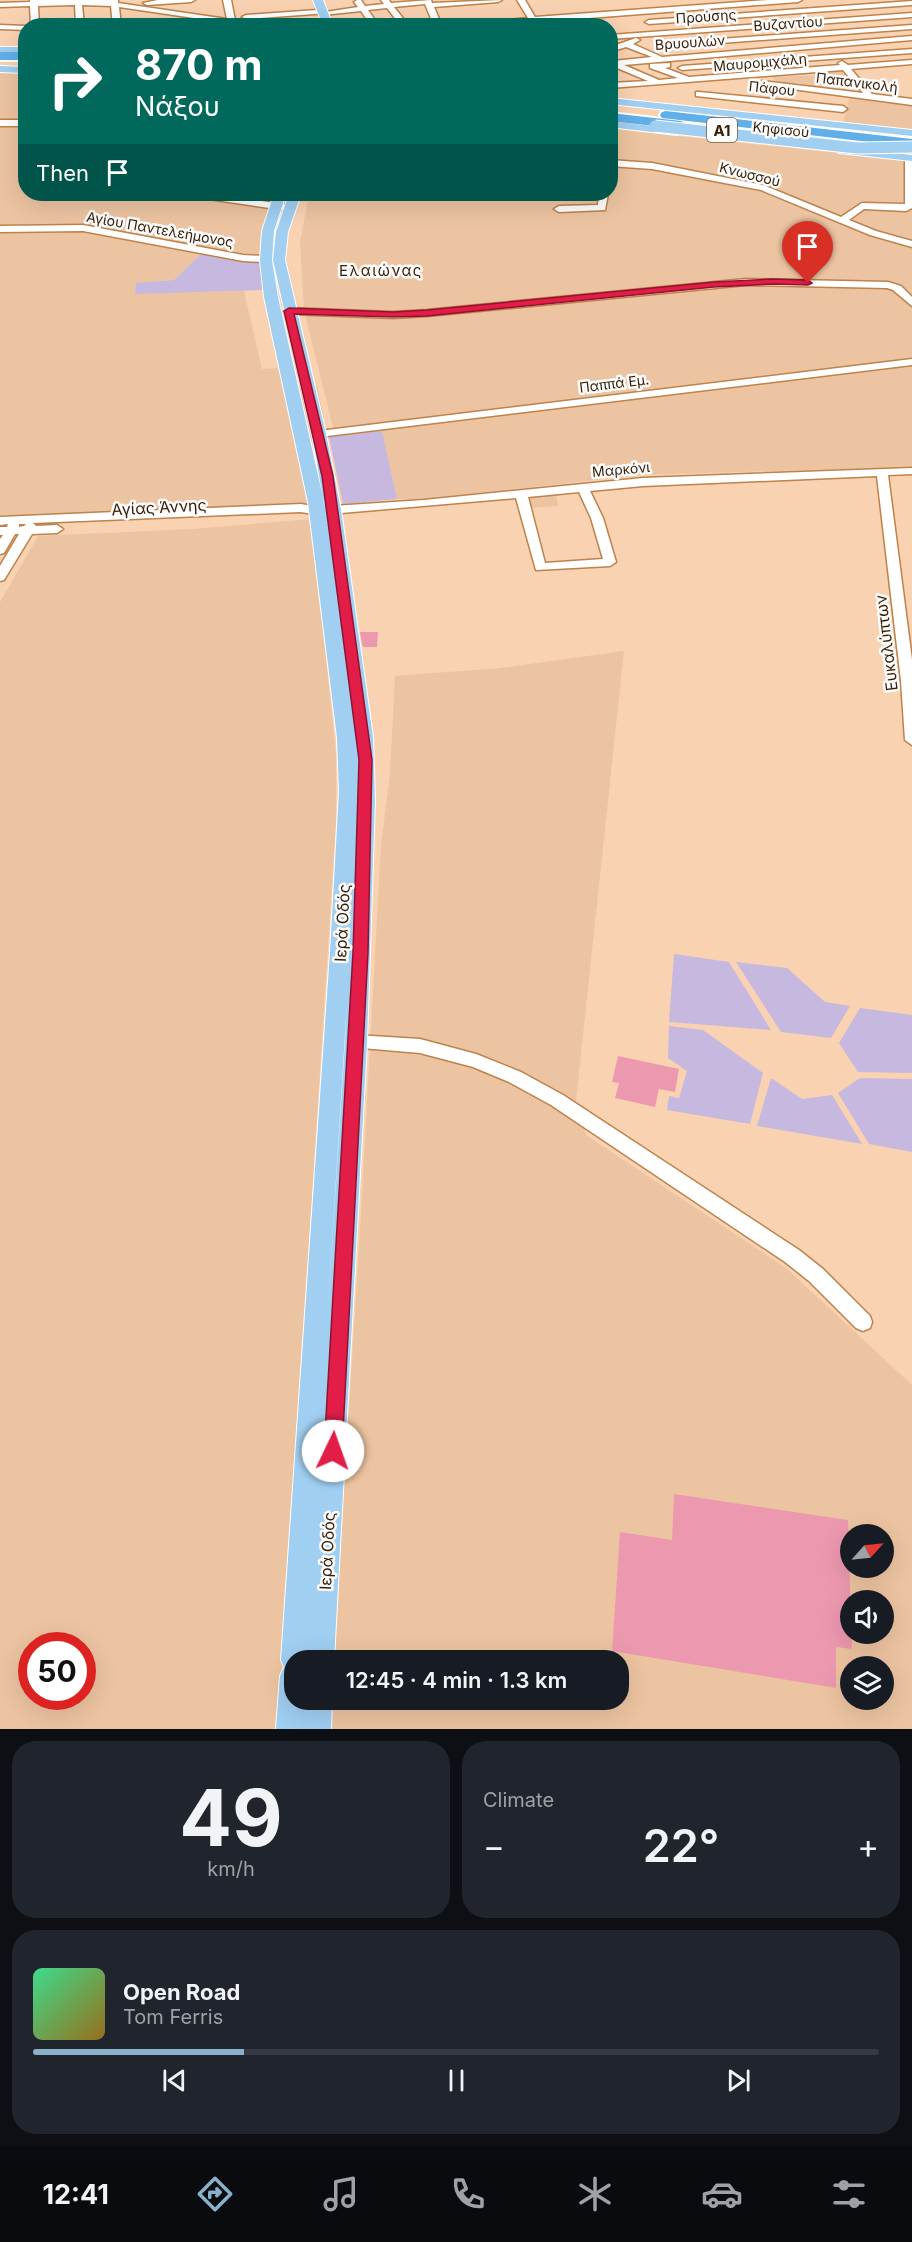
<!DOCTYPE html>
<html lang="en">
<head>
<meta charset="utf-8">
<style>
	:root { --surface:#171b24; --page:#20242c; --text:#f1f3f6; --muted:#9ea1a6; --line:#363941; --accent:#8ab1c9 }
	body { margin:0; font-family:Inter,sans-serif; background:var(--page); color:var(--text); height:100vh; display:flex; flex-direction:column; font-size:22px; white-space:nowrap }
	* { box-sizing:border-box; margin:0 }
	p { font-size:20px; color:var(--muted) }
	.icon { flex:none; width:33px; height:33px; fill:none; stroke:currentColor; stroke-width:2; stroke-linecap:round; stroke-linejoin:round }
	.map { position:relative; height:1729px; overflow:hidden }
	.details { display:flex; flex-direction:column; gap:12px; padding:12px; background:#0d0f14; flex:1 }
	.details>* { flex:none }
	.top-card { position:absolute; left:18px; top:18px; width:600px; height:183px; border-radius:24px; box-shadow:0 6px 24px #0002; background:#00695c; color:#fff; overflow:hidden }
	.needle { width:39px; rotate:63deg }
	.fabs { position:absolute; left:840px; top:1524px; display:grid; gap:12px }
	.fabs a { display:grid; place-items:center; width:54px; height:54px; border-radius:50%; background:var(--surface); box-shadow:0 6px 24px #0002; font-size:30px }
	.speed { position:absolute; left:18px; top:1632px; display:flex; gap:12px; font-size:30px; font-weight:700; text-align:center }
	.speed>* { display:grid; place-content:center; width:78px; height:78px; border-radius:50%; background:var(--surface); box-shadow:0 6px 24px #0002; line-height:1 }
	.speed .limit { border:9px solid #d22; background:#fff; color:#111 }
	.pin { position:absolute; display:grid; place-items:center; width:51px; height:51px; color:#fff; margin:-62px -26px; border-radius:50% 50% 50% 0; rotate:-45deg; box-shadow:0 0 6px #0007 }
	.pin .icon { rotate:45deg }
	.me { position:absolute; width:66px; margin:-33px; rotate:3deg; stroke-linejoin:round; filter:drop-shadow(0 0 4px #0008) }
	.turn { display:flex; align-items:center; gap:21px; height:126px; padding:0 18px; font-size:27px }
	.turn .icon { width:78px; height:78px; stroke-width:2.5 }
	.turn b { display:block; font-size:42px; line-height:51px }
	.then { display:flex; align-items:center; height:57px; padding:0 18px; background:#0003; gap:12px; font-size:22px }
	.big { font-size:45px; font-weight:600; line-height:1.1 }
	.details .card { flex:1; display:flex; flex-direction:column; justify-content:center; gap:9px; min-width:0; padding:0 21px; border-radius:24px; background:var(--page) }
	.details .dial { align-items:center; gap:0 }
	.dial b { font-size:78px; line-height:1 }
	.song { display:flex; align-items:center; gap:18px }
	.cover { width:72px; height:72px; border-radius:9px; background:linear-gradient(135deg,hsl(150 70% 55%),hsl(40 70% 35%)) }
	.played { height:6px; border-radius:3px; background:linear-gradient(90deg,var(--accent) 25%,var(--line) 25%) }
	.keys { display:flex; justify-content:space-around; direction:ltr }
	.heat { display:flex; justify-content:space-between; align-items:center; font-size:33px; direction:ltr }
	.details .tiles { flex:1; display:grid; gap:12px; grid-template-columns:1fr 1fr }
	.card:last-child { grid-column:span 2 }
	.trip { position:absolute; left:284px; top:1650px; width:345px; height:60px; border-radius:24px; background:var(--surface); box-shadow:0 6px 24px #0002; font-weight:600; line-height:60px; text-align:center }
	.menu { display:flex; height:96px; justify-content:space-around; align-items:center; background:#090b0e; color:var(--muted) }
	.menu .icon { width:42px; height:42px }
	.menu .current { color:var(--accent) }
	.menu b { font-size:27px; color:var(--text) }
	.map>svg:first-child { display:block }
	.built { fill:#edc4a1; fill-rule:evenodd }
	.green { fill:#c6b8de }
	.building { fill:#ec99b0 }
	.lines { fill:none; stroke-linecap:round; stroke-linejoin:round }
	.minor-casing { stroke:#be824b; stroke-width:3 }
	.major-casing { stroke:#fff; stroke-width:2 }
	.highway-casing { stroke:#fff; stroke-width:4 }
	.minor { fill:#fff; fill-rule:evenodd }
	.major { fill:#a0cff2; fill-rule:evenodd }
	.highway { fill:#60afe9; fill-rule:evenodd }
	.major-bridge-casing { stroke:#fff; stroke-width:13; stroke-linecap:butt }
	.major-bridge { stroke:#a0cff2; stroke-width:11 }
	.route { fill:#e11d48; stroke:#92132f; stroke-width:1.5 }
	.labels { text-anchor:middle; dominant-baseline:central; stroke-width:5; stroke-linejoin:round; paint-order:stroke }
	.far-street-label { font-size:14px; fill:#361e06; stroke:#fcfcfc }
	.shield { fill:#fcfcfc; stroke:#716150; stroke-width:1.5 }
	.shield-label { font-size:15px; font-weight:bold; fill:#361e06 }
	.far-neighbourhood-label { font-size:15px; letter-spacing:1.5px; fill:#361e06; stroke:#fcfcfc }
	.street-label { font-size:16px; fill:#361e06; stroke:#fcfcfc }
</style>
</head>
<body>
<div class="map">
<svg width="912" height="1729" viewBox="0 0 912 1729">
	<rect width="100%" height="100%" fill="#f9d2b2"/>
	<path class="built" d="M 841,71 L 857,89 L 843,90 L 838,85 L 816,87 L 799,83 L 778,84 L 772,77 L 829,75 L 827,72 Z
		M 0,73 L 25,73 L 26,194 L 274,194 L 263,230 L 260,256 L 207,248 L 174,280 L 136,283 L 135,293 L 244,291 L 262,369 L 281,368 L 309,503 L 58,517 L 0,515 Z
		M 850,96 L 898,104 L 912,104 L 912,130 L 843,123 Z
		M 611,129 L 912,161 L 912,467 L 641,475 L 415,500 L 397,499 L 380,423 L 333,428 L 304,310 L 300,242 L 309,194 L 610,194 Z
		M 317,385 L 335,474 L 311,477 L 294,387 Z
		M 556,493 L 558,506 L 526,508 L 523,496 Z
		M 312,519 L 336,756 L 336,821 L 278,1729 L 0,1729 L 0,602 L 38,536 L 193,529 ZM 32,1646 L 82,1646 L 82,1696 L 32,1696 Z
		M 624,651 L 576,1101 L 586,1135 L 786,1268 L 912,1385 L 912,1729 L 329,1729 L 331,1700 L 618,1700 L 618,1660 L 333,1660 L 359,1249 L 381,845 L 390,774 L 395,676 L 500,668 ZM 850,1534 L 884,1534 L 884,1568 L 850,1568 ZM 850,1600 L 884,1600 L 884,1634 L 850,1634 ZM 850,1666 L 884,1666 L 884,1700 L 850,1700 Z"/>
	<path class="green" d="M 202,253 L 261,263 L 264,290 L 135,294 L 136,283 L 174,280 Z
		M 382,431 L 397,499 L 343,504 L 329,437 Z
		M 674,954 L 729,962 L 771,1030 L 669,1022 Z
		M 736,962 L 787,968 L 825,1002 L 850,1006 L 831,1038 L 781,1032 Z
		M 860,1008 L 912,1015 L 912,1073 L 858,1072 L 839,1043 Z
		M 669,1026 L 703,1030 L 763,1073 L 750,1124 L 667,1110 L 669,1096 L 679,1098 L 687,1071 L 668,1058 Z
		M 771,1078 L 802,1099 L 832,1095 L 862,1144 L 757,1126 Z
		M 860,1078 L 912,1079 L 912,1152 L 869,1144 L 838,1093 Z"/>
	<path class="building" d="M 360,632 L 378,632 L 377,647 L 363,647 Z
		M 618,1056 L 679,1069 L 675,1092 L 659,1089 L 655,1107 L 615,1098 L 619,1083 L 612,1082 Z
		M 674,1494 L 848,1520 L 852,1649 L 836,1647 L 836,1688 L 612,1651 L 620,1532 L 672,1540 Z"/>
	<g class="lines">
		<defs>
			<path id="minor" d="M 30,0 L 118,0 L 118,3 L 227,19 L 223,0 L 231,0 L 235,20 L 265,26 L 228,26 L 228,23 L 119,7 L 121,26 L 113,26 L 111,6 L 82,5 L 84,26 L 76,26 L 75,5 L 38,6 L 39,26 L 31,26 L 30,6 L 0,7 L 0,3 L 30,2 Z
				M 158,0 L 195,0 L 191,2 L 147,5 L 143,3 Z
				M 357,0 L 361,0 L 365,6 L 384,4 L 381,0 L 389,0 L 391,3 L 431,0 L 432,3 L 502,0 L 498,2 L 434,7 L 442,26 L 434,26 L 425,4 L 394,7 L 409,26 L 401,26 L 387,8 L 368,10 L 379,26 L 371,26 L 361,11 L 323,15 L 319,13 L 358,7 L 354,2 Z
				M 517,0 L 525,0 L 535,17 L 768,0 L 802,0 L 798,2 L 537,22 L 540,26 L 532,26 L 530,22 L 447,26 L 528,18 Z
				M 912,1 L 912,5 L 649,24 L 645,22 L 649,20 Z
				M 317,10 L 317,14 L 314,14 L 246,19 L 242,17 L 246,15 Z
				M 912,13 L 912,17 L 610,39 L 610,35 Z
				M 0,25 L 26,26 L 26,30 L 0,29 Z
				M 912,25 L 912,29 L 666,47 L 662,45 L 666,43 Z
				M 912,36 L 912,40 L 624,65 L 659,80 L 678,78 L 650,68 L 650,64 L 670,63 L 670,67 L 665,68 L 689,77 L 840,65 L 838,63 L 842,61 L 848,65 L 912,60 L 912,64 L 851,69 L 872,94 L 912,99 L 912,105 L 762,85 L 758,83 L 762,81 L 863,93 L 843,70 L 610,88 L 610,83 L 648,81 L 610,65 L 610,61 L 613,61 L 652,57 L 626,47 L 610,52 L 610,47 L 636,38 L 640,40 L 633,44 L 662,57 Z
				M 912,49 L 912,53 L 682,70 L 678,68 L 682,66 Z
				M 699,92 L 843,106 L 847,109 L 843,112 L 696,96 L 696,92 Z
				M 0,120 L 26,120 L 26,126 L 0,126 Z
				M 905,156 L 912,157 L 912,208 L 906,211 L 864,209 L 849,220 L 876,231 L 912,241 L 912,247 L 870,235 L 761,190 L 652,169 L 610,166 L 610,160 L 652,163 L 763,185 L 841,217 L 862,203 L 905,204 Z
				M 190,194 L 210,194 L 290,205 L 295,208 L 290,211 L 195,197 Z
				M 599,194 L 608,194 L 605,210 L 559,212 L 554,209 L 559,206 L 598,205 Z
				M 83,225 L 243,255 L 279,257 L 284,260 L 279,263 L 243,261 L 83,231 L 0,232 L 0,226 Z
				M 746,279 L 888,282 L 901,286 L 912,297 L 912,306 L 893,290 L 887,288 L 746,285 L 427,316 L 393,318 L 289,314 L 284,311 L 289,308 L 393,312 L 427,310 Z
				M 912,359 L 912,365 L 319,437 L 313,434 L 319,431 Z
				M 912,468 L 912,474 L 888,475 L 912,660 L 912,745 L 905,740 L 901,681 L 877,476 L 643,486 L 590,491 L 603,518 L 616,562 L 610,566 L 536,570 L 516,498 L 318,515 L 301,512 L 33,523 L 36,526 L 57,525 L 63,529 L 57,533 L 32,534 L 4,580 L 0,581 L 0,566 L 19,534 L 15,534 L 4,553 L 0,554 L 0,539 L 3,535 L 0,535 L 0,527 L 7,527 L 8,524 L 0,525 L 0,517 L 301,504 L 318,507 L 424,500 L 643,478 ZM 579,492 L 591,518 L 603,559 L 545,563 L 528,497 ZM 19,524 L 26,524 L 24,526 L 19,527 Z
				M 356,1035 L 420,1039 L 476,1054 L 521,1072 L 563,1095 L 799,1250 L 823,1269 L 870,1316 L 872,1322 L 870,1328 L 863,1331 L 856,1328 L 809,1281 L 785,1262 L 551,1105 L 509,1082 L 473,1067 L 420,1053 L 350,1047 L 348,1042 L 350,1037 Z"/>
			<path id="major" d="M 313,0 L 323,0 L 333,26 L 323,26 Z
				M 0,47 L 26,47 L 26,53 L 0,53 Z
				M 0,66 L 26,67 L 26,73 L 0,72 Z
				M 610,98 L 912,130 L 912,136 L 610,104 Z
				M 610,121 L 677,129 L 683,132 L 677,135 L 610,127 Z
				M 843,148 L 912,155 L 912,161 L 839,153 L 837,151 Z
				M 274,194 L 286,194 L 274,231 L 272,260 L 278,297 L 324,502 L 355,738 L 325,510 L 312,434 L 273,260 L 276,232 L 289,194 L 301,194 L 288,232 L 285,260 L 326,434 L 341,510 L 373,737 L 375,800 L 367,1042 L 334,1660 L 294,1660 L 294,1700 L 332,1700 L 331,1729 L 276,1729 L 280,1676 L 284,1667 L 281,1660 L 330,952 L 339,791 L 337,738 L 308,502 L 264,297 L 260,260 L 262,231 ZM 347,1003 L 345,1042 L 328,1308 L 329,1291 Z"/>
			<path id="highway" d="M 0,52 L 26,52 L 26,60 L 0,60 Z
				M 666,111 L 912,139 L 912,147 L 662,118 L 660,115 L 662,112 Z
				M 610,113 L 681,121 L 687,125 L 681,129 L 610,121 Z"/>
		</defs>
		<use href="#minor" class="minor-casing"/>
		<use href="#major" class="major-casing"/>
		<use href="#highway" class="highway-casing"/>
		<use href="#minor" class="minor"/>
		<use href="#major" class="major"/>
		<use href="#highway" class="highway"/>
		<defs>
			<path id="major-bridge" d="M 655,126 L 857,148 L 912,147"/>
		</defs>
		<use href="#major-bridge" class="major-bridge-casing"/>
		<use href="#major-bridge" class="major-bridge"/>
	</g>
	<path class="route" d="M 772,279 L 808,280 L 812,283 L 808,285 L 772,284 L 714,287 L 427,316 L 393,317 L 294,314 L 333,476 L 372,760 L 368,952 L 342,1451 L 339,1458 L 333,1460 L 326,1458 L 324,1451 L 353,952 L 359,760 L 322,476 L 284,311 L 289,308 L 393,312 L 427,310 L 714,282 Z"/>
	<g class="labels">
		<g class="far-street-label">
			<text transform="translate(706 16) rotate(-4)">Προύσης</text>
			<text transform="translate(788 23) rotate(-4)">Βυζαντίου</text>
			<text transform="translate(690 42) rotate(-4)">Βρυουλών</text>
			<text transform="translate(760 62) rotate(-5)">Μαυρομιχάλη</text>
			<text transform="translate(857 82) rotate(7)">Παπανικολή</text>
			<text transform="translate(772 88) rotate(6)">Πάφου</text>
			<text transform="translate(781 129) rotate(6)">Κηφισού</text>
			<text transform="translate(750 174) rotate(14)">Κνωσσού</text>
			<text transform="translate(160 229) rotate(10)">Αγίου Παντελεήμονος</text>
			<text transform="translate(614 383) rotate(-7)">Παππά Εμ.</text>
			<text transform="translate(621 469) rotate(-5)">Μαρκόνι</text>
		</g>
		<rect class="shield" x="707" y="118" width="30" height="24" rx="4.5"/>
		<g class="shield-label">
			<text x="722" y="130">Α1</text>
		</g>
		<g class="far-neighbourhood-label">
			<text x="381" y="270">Ελαιώνας</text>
		</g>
		<g class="street-label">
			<text transform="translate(159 507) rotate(-3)">Αγίας Άννης</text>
			<text transform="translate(886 643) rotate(-97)">Ευκαλύπτων</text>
			<text transform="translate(342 923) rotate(-87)">Ιερά Οδός</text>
			<text transform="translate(327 1551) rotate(-87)">Ιερά Οδός</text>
		</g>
	</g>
</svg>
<div class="fabs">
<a><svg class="needle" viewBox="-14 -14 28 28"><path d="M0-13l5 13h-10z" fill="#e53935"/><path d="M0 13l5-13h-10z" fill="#9ea1a6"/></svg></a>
<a><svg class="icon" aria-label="sound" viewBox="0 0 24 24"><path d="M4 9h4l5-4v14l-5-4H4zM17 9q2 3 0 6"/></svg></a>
<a><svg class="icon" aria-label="layers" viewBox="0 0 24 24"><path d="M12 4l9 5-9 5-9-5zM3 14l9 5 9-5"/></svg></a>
</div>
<div class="speed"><div class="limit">50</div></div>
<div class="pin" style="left:808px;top:283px;background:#d93025"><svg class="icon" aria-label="arrive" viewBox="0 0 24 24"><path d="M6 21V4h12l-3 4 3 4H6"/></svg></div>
<svg class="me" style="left:333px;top:1451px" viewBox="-20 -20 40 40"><circle r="19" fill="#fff"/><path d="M0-13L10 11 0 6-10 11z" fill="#e11d48"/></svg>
<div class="trip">12:45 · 4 min · 1.3 km</div>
<div class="top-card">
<div class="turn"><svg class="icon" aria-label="right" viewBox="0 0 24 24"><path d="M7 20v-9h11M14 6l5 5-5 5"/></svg><div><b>870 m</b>Νάξου</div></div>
<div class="then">Then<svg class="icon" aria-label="arrive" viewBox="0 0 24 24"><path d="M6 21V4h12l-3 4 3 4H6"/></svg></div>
</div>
</div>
<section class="details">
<div class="tiles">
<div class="card dial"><b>49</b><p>km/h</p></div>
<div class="card"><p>Climate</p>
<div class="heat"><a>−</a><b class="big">22°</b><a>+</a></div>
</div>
<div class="card">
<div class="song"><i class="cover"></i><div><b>Open Road</b><p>Tom Ferris</p></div></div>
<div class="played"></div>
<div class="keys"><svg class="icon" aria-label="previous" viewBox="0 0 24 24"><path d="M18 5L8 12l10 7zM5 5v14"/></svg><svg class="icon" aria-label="pause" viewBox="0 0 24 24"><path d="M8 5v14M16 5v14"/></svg><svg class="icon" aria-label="next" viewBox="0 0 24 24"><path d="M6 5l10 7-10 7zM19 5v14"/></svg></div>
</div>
</div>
</section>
<nav class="menu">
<b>12:41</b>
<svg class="icon current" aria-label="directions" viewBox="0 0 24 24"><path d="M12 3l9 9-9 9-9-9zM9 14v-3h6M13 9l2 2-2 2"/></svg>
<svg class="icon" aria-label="music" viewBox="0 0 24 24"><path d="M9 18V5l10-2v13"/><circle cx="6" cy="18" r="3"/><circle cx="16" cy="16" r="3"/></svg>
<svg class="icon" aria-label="phone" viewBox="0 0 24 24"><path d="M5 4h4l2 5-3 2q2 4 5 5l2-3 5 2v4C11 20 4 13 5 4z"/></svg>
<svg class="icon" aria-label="climate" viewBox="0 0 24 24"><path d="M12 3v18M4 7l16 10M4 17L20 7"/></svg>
<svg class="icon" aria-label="car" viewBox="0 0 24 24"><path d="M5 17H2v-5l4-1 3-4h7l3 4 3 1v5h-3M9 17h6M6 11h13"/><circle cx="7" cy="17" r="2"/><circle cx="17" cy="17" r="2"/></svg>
<svg class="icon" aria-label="filters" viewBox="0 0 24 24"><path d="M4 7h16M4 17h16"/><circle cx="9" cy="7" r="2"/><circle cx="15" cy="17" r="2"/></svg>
</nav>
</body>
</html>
